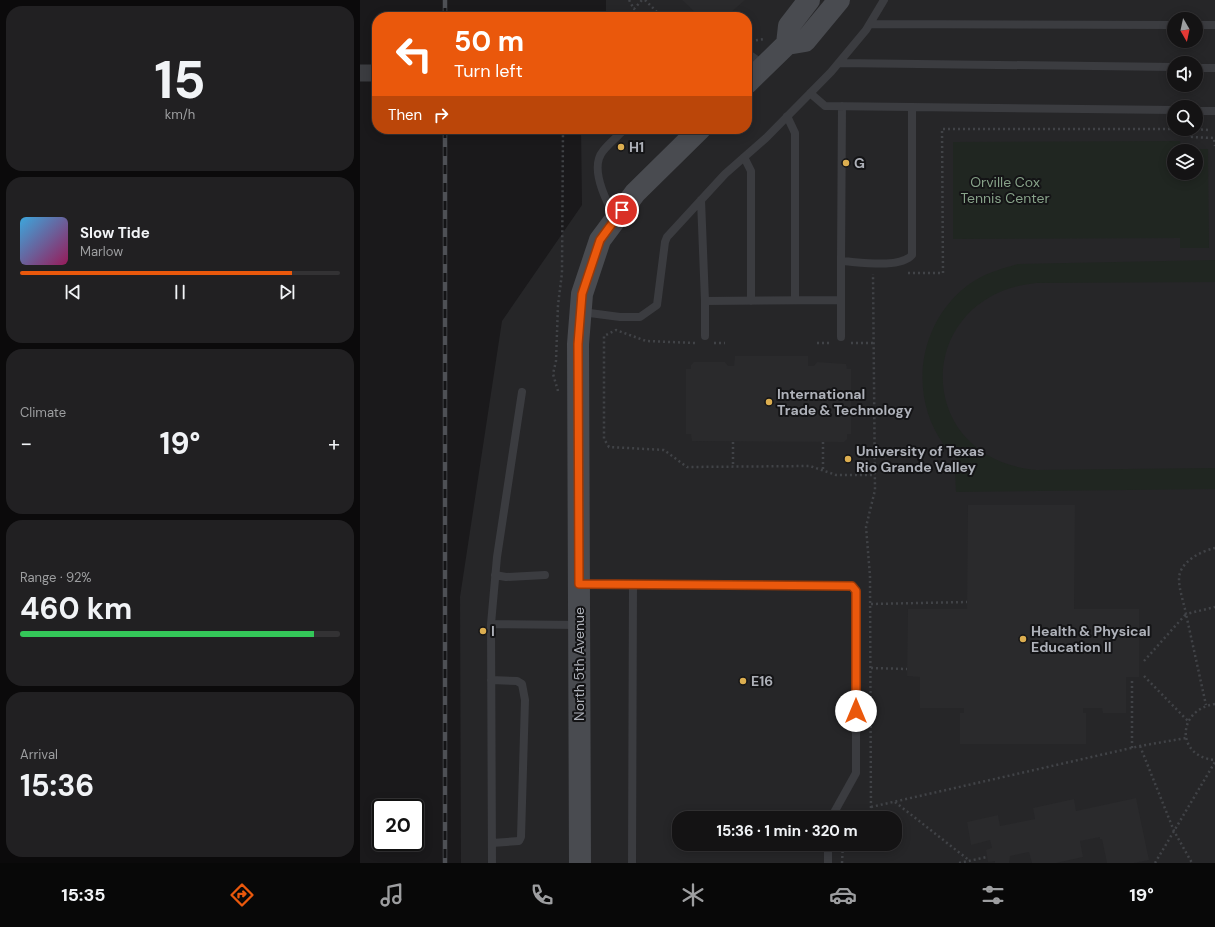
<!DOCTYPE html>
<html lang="en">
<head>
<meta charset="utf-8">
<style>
	:root { --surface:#141314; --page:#212022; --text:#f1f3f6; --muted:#9d9ea0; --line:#333234; --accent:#ea580c }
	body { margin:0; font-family:"DM Sans",sans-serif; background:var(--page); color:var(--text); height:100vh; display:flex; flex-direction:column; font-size:15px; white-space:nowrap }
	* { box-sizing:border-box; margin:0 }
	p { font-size:13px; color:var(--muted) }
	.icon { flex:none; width:22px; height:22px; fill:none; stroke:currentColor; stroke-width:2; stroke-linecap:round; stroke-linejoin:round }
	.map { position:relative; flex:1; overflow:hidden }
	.panel { display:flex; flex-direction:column; gap:6px; padding:6px; background:#0b0a0b; width:360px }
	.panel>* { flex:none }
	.top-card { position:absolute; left:12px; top:12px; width:380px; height:122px; border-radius:16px; box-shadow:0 2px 10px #0003,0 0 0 1px var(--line); background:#ea580c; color:#fff; overflow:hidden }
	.needle { width:26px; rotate:171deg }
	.tools { position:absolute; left:807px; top:12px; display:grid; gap:8px }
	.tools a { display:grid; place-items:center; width:36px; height:36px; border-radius:50%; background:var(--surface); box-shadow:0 2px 10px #0003,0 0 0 1px var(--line); font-size:20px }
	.speed { position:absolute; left:12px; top:799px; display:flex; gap:8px; font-size:20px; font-weight:700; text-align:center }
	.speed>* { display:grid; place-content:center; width:52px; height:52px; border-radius:50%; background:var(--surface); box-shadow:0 2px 10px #0003,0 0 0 1px var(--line); line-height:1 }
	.speed .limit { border:2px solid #111; border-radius:6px; background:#fff; color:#111 }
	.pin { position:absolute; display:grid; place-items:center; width:34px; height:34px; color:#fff; margin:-17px; border:2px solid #fff; border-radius:50%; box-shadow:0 1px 4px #0007 }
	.me { position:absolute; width:44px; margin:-22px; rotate:0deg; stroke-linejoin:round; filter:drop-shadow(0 0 3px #0008) }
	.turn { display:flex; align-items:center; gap:14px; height:84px; padding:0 16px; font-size:18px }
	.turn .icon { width:52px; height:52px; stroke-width:2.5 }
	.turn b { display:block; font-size:28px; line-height:34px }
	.then { display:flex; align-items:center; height:38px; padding:0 16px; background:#0003; gap:8px; font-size:15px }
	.big { font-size:30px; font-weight:700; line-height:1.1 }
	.panel .widget { flex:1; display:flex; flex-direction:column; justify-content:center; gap:6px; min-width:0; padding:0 14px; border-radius:16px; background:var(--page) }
	.panel .dial { align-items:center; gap:0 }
	.dial b { font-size:52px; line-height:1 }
	.song { display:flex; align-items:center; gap:12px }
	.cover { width:48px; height:48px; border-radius:6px; background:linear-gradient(135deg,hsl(200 70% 55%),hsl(330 70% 35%)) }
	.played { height:4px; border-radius:2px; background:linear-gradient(90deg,var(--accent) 85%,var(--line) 85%) }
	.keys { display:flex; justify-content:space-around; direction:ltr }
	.heat { display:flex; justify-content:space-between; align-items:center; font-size:22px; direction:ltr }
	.charge { height:6px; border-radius:3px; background:linear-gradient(90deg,#34c759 92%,var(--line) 0) }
	.trip { position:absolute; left:312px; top:811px; width:230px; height:40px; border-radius:16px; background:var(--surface); box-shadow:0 2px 10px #0003,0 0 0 1px var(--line); font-weight:700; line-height:40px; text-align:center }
	.menu { display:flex; height:64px; justify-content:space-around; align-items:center; background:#080808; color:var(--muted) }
	.menu .icon { width:28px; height:28px }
	.menu .selected { color:var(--accent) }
	.menu b { font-size:18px; color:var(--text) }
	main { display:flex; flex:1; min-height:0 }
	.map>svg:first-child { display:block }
	.built { fill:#262628; fill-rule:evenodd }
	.green { fill:#202621; fill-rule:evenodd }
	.building { fill:#2a2a2c }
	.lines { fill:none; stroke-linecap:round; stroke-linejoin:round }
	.path { stroke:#414347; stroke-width:2.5; stroke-dasharray:2 3; stroke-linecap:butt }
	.lane { stroke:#3b3c40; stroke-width:8 }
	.street { stroke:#3b3c40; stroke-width:17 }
	.secondary { stroke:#494b50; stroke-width:22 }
	.rail-casing { stroke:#4e5055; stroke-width:4.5 }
	.rail { stroke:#141416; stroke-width:3; stroke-dasharray:9; stroke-linecap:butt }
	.route-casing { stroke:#983908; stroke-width:10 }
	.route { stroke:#ea580c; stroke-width:7 }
	.poi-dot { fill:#dcae50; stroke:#141416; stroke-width:1.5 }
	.labels { text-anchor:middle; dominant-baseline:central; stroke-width:4; stroke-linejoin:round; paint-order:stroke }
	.poi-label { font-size:14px; font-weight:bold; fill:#aeb1b9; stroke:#141416; text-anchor:start }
	.park-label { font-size:14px; fill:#87a289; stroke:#141416 }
	.street-label { font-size:14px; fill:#aeb1b9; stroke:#141416 }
</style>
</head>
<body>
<main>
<section class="panel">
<div class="widget dial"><b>15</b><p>km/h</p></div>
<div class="widget">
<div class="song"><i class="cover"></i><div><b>Slow Tide</b><p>Marlow</p></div></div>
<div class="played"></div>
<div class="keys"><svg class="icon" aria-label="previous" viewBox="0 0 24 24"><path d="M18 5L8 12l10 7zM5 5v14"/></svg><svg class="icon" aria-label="pause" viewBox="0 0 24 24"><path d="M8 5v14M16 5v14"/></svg><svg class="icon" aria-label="next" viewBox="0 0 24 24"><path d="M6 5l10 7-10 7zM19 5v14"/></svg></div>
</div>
<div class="widget"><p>Climate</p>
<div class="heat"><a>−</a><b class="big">19°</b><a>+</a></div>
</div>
<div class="widget"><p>Range · 92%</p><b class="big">460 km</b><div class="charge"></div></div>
<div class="widget"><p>Arrival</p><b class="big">15:36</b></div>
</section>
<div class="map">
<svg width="855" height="863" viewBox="0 0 855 863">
	<rect width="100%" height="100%" fill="#1a191b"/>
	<path class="built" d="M 246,0 L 855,0 L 855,863 L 101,863 L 100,597 L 142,321 L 222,205 L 221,129 L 387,129 L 387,17 L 246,17 ZM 814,19 L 836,19 L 836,41 L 814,41 ZM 814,63 L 836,63 L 836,85 L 814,85 ZM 814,107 L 836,107 L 836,129 L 814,129 ZM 814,151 L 836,151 L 836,173 L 814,173 ZM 319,818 L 535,818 L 535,844 L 319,844 Z"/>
	<path class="green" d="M 820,141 L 821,149 L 848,149 L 849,248 L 820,248 L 820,238 L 593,239 L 593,142 ZM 814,151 L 836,151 L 836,173 L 814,173 Z
		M 855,260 L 855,282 L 676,283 C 551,296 552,460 677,470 L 855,468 L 855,489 L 596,492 L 595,471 L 610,470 C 601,463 592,455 584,445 C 548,395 558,323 608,285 C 623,274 640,269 658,264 Z"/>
	<path class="building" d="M 322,0 L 385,0 L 369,14 L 337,14 Z
		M 375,356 L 448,356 L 448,366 L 454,366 L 457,362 L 486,364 L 487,369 L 491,369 L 491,434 L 487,434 L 487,439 L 484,442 L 332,441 L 331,434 L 326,434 L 326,369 L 331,369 L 331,365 L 334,362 L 365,362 L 368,366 L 374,366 Z
		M 608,505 L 715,505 L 714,609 L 779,609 L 779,677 L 766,677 L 766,713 L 743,713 L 742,708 L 723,708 L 723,713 L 726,713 L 726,744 L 600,744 L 600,713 L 604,713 L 604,708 L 560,708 L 560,677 L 547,676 L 548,609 L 607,609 Z
		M 776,798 L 789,860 L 774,863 L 747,863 L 742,839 L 740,839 L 740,837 L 720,841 L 723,857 L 696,863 L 672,863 L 669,852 L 650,856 L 649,863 L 635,863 L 635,861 L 628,862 L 626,850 L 632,848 L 630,840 L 611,845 L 607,822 L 638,815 L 640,826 L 675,819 L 673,808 L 714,799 L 716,811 Z"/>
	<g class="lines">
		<path class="path" d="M 269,0 L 274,9 L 282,0
			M 285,0 L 302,17
			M 391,41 L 404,39
			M 831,129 L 850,130
			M 548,273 L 583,273 L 582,129 L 831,129 L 832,137 L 854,138 L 855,146
			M 335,343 L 286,341 L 256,330 L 244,336 L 244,439 L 249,447 L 304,450 L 327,467 L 450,466 L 476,475 L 515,475
			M 354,343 L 365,343
			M 457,343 L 472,343
			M 491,343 L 513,343
			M 198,391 L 193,374 L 196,361 L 198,305 L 202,273 L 203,129
			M 373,442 L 373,467
			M 463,442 L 463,471
			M 855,548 C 841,551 819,562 819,579 C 819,590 824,603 826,614 L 855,607
			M 511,604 L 607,602
			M 784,661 L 826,614 L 846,705
			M 511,668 L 547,669
			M 784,676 L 828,721
			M 855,704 C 816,710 816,757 855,760
			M 780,746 L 814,831 L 832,863
			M 772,748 L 772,681
			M 535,802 L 610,861
			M 511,807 L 780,746 L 826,738
			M 511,818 L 510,576 L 506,527 L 515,490 L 513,274
			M 482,863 L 483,844
			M 599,863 L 627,857
			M 795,863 L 855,762"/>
		<path class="lane" d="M 510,24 L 814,25
			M 836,25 L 855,25
			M 387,53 L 404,65
			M 479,63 L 814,67
			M 836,68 L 855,68
			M 450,93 L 465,106 L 814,110
			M 482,106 L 481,261 C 499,262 540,269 552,255 L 552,107
			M 836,111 L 855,111
			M 427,116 L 435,133 L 435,300
			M 384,157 L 391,171 L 391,301
			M 341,200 L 345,301 L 480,300
			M 255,217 C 246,201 229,168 243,151 C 249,143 258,136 265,129
			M 222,312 L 260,317 L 280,317 L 297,305 L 305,242 L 307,237 L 365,174 L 406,138 L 471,72 L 506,30 L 524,0
			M 345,336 L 345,301
			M 481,337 L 481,261
			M 135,575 L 146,577 L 185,575
			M 219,584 L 492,586 L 496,591 L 496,773 L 471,818
			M 131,624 L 137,557 L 162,392
			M 131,680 L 157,681 L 162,684 L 165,700 L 161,837 L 159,841 L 132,843
			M 132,863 L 131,624 L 218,625
			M 272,863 L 273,584
			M 468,863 L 468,844"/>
		<path class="street" d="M 0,73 L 17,73"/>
		<path class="secondary" d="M 449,0 L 429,26 L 427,44 L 445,41 L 479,0
			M 387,83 L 427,44
			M 220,863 L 218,344 L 222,294 L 240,240 L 275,193 L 340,129"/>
		<defs>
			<path id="rail" d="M 85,17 L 85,0
				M 85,129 L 85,863"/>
		</defs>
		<use href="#rail" class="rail-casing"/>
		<use href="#rail" class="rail"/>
	</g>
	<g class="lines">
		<defs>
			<path id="route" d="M 262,210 L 240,240 L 222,294 L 218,344 L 219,584 L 492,586 L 496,591 L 496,711"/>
		</defs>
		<use href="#route" class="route-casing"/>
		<use href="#route" class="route"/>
	</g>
	<g class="poi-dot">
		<circle cx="261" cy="147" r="4"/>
		<circle cx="486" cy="163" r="4"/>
		<circle cx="409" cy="402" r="4"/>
		<circle cx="488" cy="459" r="4"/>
		<circle cx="123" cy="631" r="4"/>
		<circle cx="663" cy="639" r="4"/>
		<circle cx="383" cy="681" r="4"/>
	</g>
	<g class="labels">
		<g class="poi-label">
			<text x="269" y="147">H1</text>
			<text x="494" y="163">G</text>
			<text x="417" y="394">International<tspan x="417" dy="16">Trade &amp; Technology</tspan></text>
			<text x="496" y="451">University of Texas<tspan x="496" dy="16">Rio Grande Valley</tspan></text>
			<text x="131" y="631">I</text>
			<text x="671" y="631">Health &amp; Physical<tspan x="671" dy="16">Education II</tspan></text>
			<text x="391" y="681">E16</text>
		</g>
		<g class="park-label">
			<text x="645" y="182">Orville Cox<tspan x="645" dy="16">Tennis Center</tspan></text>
		</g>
		<g class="street-label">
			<text transform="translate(219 664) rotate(-90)">North 5th Avenue</text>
		</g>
	</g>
</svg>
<div class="tools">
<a><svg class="needle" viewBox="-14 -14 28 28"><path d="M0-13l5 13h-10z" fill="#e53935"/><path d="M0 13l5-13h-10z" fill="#9d9ea0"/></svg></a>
<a><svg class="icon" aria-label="sound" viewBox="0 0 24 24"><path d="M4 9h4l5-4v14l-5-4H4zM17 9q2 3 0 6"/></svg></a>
<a><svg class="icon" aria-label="search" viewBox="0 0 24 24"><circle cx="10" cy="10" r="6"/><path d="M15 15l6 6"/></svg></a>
<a><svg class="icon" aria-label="layers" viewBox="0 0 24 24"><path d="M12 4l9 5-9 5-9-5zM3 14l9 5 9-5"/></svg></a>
</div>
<div class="speed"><div class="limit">20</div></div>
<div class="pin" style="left:262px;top:210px;background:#d93025"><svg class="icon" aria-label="arrive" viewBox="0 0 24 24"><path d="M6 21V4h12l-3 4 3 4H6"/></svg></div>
<svg class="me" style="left:496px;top:711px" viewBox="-20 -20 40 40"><circle r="19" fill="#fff"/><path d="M0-13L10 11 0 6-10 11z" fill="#ea580c"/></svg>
<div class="trip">15:36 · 1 min · 320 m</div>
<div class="top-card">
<div class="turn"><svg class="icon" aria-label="left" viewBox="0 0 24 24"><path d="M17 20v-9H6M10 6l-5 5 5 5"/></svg><div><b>50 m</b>Turn left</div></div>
<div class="then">Then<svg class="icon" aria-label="right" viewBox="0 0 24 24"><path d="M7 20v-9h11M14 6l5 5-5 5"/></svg></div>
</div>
</div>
</main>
<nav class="menu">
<b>15:35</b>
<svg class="icon selected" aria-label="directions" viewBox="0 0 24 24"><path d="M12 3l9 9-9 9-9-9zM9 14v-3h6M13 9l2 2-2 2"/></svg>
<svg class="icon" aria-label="music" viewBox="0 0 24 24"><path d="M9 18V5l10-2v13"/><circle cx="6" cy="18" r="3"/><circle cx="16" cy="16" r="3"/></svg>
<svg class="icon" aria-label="phone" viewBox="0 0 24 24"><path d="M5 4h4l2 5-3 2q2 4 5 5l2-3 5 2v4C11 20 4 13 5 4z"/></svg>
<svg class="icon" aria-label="climate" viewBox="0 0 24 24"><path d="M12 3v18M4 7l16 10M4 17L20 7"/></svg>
<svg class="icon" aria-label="car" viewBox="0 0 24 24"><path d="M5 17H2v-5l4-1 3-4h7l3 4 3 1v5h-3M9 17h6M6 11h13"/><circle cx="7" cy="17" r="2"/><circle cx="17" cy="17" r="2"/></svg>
<svg class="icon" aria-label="filters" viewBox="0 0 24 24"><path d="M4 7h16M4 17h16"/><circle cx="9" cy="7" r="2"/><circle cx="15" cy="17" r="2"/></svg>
<b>19°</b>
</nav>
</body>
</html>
